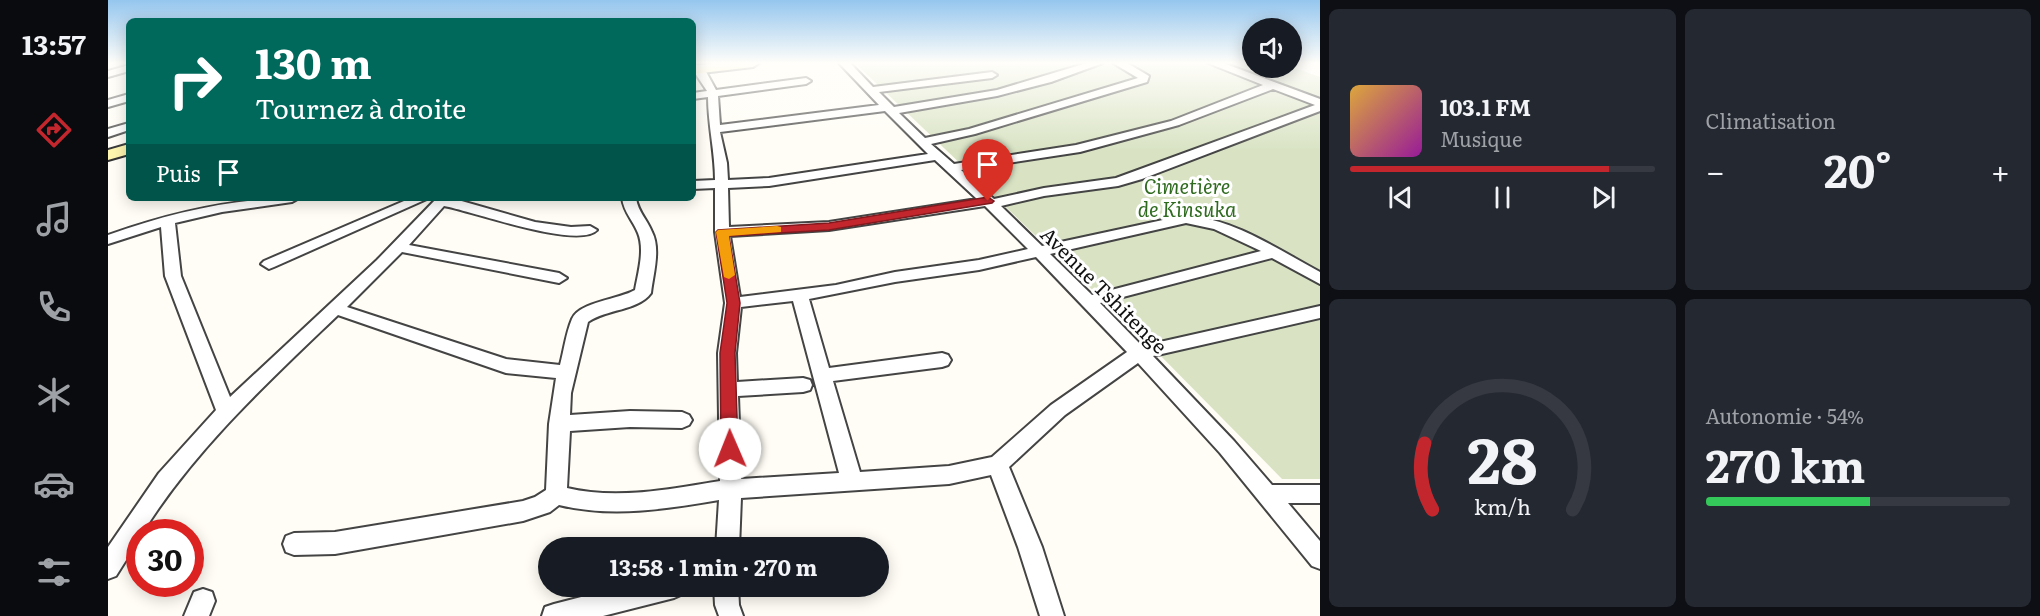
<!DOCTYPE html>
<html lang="fr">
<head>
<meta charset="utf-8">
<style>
	:root { --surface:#171b24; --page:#242831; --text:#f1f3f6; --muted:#9ea1a6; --line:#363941; --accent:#c4262e }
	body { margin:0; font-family:Literata,serif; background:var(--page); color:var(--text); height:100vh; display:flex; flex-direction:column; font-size:22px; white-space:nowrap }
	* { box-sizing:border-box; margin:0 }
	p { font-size:20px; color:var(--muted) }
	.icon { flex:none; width:33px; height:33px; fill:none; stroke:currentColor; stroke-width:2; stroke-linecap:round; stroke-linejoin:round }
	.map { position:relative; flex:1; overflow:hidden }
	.sheet { display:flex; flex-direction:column; gap:9px; padding:9px; background:#0d0f14; width:720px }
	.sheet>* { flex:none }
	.banner { position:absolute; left:18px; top:18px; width:570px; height:183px; border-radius:9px; box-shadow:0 3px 15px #0003; background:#00695c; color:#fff; overflow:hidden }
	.controls { position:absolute; left:1134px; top:18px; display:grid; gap:12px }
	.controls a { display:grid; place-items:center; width:60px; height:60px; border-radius:50%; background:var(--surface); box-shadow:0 3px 15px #0003; font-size:30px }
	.speed { position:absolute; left:18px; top:519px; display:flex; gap:12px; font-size:30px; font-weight:700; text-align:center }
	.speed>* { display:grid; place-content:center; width:78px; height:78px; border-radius:50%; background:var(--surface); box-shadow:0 3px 15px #0003; line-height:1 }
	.speed .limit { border:9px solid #d22; background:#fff; color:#111 }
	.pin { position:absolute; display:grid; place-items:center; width:51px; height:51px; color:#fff; margin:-62px -26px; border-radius:50% 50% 50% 0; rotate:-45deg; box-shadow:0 0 6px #0007 }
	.pin .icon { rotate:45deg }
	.me { position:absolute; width:66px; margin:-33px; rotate:359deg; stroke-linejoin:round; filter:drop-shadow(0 0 4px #0008) }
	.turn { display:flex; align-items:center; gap:21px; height:126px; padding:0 30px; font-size:27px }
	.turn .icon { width:78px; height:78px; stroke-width:2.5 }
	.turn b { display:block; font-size:42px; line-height:51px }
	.then { display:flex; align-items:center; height:57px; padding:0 30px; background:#0003; gap:12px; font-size:22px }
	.big { font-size:45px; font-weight:700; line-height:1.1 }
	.sheet .widget { flex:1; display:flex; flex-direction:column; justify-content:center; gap:9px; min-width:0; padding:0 21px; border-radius:9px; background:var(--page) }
	.sheet .dial { align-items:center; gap:0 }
	.dial svg { height:156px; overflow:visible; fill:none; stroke:var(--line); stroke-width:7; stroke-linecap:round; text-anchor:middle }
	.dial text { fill:var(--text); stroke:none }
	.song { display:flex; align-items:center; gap:18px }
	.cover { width:72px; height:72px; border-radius:9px; background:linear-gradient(135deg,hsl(40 70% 55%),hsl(300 70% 35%)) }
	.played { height:6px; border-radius:3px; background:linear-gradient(90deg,var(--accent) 85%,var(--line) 85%) }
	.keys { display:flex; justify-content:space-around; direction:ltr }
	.heat { display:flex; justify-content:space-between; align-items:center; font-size:33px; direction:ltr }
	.charge { height:9px; border-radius:4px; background:linear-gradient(90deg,#34c759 54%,var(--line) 0) }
	.sheet .tiles { flex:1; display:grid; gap:9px; grid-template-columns:repeat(2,1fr) }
	.trip { position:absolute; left:430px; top:537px; width:351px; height:60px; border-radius:30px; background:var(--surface); box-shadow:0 3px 15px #0003; font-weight:700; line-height:60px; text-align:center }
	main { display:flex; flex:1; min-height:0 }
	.menu { display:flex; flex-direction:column; width:108px; justify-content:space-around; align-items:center; background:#090b0e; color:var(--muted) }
	.menu .icon { width:42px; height:42px }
	.menu .on { color:var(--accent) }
	.menu b { font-size:27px; color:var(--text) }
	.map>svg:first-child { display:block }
	.cemetery { fill:#d9e3c4 }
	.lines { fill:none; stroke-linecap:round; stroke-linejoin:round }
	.street-casing { stroke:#444; stroke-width:4 }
	.secondary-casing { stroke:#333; stroke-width:4 }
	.street { fill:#fff; fill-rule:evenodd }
	.secondary { fill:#fff6b0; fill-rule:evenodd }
	.route { fill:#c4262e; stroke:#7f191e; stroke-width:1.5 }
	.slow { fill:#f59e0b }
	.labels { text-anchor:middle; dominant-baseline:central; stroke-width:6; stroke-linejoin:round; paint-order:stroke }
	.park-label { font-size:20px; font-style:italic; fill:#2f6b1f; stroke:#fff }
	.street-label { font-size:20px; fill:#111; stroke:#fff }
</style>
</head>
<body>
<main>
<nav class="menu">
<b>13:57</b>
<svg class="icon on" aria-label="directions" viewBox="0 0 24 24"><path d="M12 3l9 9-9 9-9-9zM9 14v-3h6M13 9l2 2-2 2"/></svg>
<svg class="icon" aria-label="music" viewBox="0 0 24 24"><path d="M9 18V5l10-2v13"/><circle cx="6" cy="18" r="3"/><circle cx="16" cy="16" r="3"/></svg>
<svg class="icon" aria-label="phone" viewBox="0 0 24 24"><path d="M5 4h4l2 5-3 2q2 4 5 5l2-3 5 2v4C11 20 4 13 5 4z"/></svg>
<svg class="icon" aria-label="climate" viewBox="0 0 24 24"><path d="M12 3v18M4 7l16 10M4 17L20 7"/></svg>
<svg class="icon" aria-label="car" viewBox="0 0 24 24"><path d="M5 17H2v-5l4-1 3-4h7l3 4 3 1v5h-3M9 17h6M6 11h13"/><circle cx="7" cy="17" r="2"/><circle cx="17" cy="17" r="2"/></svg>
<svg class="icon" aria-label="filters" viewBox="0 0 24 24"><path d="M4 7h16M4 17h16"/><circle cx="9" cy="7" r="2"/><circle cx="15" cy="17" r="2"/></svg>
</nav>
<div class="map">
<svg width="1212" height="616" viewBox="0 0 1212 616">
	<rect width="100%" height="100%" fill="#fffdf5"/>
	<path class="cemetery" d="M 747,63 L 1144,63 L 1144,68 L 1184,67 L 1212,77 L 1212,479 L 1174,479 L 1041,344 Z"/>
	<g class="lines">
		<defs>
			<path id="street" d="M 585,63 L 596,68 L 608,90 L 698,78 L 703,81 L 698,84 L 610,96 L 612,125 L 771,105 L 731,63 L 742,63 L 765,87 L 884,72 L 889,75 L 884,78 L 771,92 L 786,107 L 889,90 L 979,63 L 995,63 L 943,82 L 889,96 L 791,113 L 817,138 L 861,129 L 1030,78 L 1005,63 L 1019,63 L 1041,76 L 1039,82 L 867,134 L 823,144 L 846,164 L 968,145 L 1063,121 L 1155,85 L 1100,63 L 1115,63 L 1212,99 L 1212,111 L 1034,179 L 1010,186 L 936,196 L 893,206 L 934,246 L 1078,215 C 1128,220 1169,249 1212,272 L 1212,284 L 1164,258 L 992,303 L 1034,346 L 1212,306 L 1212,318 L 1045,356 L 1126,441 L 1164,485 L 1212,485 L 1212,503 L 1180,503 L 1212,541 L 1212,569 L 1204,566 L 1112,453 L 1030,363 L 957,415 L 901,467 L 934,547 L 956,616 L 932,616 L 910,547 L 883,475 L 841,484 L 633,498 L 631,548 L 608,548 L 611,500 C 558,509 504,518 451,505 L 442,512 L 415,521 L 227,554 L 186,555 L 178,552 L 175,544 L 178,536 L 186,533 L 227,532 L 415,501 L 427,497 L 438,490 L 441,424 L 448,378 L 398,373 L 230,315 C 159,383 87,449 35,532 L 32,532 L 32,538 L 8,576 L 0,579 L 0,547 L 51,473 L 108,410 L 57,276 L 53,227 L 0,244 L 0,235 C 62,213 125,198 191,198 L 184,202 L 114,212 L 67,223 L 73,276 L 122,397 L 269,260 L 329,198 L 343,198 L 427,222 L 463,227 L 482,226 L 489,230 C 471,250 364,211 336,206 L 301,245 L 451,273 L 459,278 L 451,283 L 294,252 L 239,307 L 398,359 L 452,365 C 456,350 458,333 464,319 C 471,302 512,299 527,290 C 530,273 537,250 530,233 C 525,220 516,213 514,198 L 528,198 C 530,212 539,219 544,232 C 553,249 545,275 543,293 C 530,311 498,309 480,322 L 463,393 L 462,415 L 522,411 L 574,412 L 581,415 L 584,420 L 581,425 L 574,428 L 522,427 L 462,431 L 459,488 C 509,500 563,489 612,481 L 610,353 L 617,303 L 607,232 L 607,188 L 585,189 L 585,181 L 607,180 C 607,152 600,125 600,97 L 585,99 L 585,93 L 599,91 L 585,70 ZM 1165,89 L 1207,105 L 1008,178 L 936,188 L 886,199 L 853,170 L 972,152 L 1071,125 ZM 777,111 L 820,154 L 661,178 L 620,180 L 619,163 L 612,132 ZM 827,160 L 869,199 L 721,222 L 621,227 L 620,188 L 661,186 ZM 877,206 L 920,249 L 871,260 L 787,272 L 728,285 L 632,297 L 622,236 L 721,230 ZM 1078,223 L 1106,229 L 1153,251 L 984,295 L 942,254 ZM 928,257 L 1019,352 L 943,405 L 884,457 L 841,466 L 752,472 L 725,381 L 834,367 L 840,365 L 843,360 L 840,355 L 834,353 L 721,368 L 701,299 L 787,282 L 871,270 ZM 685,301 L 731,473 L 633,479 L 630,396 L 695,392 L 702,390 L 704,385 L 702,380 L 695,378 L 629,382 L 628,353 L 633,307 Z
				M 21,65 L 21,71 L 0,77 L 0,71 Z
				M 21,94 L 21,101 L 0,107 L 0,100 Z
				M 21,123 L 21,130 L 0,137 L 0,129 Z
				M 303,198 L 321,198 L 166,267 L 161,269 L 153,264 L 156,261 Z
				M 516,586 L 578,586 L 575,594 L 566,598 L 495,616 L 434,616 L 437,607 L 446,604 Z
				M 606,586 L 630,586 L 631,605 L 635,616 L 611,616 L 607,605 Z
				M 95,589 L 104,592 L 107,601 L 101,616 L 76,616 L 86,592 Z"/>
			<path id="secondary" d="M 606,63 L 651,63 L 645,67 L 585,74 L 585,66 Z
				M 21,144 L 21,154 L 0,160 L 0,150 Z"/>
		</defs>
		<use href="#street" class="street-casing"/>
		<use href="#secondary" class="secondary-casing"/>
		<use href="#street" class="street"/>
		<use href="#secondary" class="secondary"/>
	</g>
	<linearGradient id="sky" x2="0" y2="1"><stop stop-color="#95c6ee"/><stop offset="0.42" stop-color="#fffefa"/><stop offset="1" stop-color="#fffefa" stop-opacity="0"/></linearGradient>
	<rect width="1212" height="150" fill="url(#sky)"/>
	<path class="route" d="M 880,197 L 886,201 L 884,203 L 721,230 L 621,236 L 632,303 L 627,353 L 630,449 L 628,454 L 622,456 L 616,454 L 613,449 L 612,353 L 619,303 L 608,232 L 610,230 L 721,223 Z"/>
	<path class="slow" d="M 669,226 L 673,227 L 673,232 L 621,236 L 627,275 L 621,279 L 616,277 L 608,232 L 610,230 Z"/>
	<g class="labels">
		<g class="park-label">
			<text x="1079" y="185">Cimetière<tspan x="1079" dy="23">de Kinsuka</tspan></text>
		</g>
		<g class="street-label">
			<text transform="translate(997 289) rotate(45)">Avenue Tshitenge</text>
		</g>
	</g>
</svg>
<div class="controls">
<a><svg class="icon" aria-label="sound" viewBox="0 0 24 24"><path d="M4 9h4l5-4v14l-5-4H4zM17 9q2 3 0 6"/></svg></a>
</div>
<div class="speed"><div class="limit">30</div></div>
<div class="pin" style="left:880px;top:201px;background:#d93025"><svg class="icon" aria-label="arrive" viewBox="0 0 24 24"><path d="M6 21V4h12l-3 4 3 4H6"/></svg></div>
<svg class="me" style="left:622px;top:449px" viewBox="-20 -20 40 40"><circle r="19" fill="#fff"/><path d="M0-13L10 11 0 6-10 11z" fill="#c4262e"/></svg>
<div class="trip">13:58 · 1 min · 270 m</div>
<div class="banner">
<div class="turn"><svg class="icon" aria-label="right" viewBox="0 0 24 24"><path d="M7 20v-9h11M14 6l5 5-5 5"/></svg><div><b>130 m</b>Tournez à droite</div></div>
<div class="then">Puis<svg class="icon" aria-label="arrive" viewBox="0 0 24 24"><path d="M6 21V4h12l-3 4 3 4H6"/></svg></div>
</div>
</div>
<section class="sheet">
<div class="tiles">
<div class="widget">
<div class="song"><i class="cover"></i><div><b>103.1 FM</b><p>Musique</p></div></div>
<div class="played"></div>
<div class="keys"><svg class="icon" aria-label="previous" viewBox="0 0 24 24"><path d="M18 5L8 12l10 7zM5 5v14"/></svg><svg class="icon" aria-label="pause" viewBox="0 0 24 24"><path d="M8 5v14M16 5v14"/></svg><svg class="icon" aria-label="next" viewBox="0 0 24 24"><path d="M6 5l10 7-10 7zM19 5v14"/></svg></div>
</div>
<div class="widget"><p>Climatisation</p>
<div class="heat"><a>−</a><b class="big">20°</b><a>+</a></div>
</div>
<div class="widget dial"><svg viewBox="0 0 100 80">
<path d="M14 69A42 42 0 1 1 86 69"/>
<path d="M14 69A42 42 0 0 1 10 35" stroke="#c4262e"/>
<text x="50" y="56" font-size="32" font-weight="700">28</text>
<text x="50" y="72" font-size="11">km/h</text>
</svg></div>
<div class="widget"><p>Autonomie · 54%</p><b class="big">270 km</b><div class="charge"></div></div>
</div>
</section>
</main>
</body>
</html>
